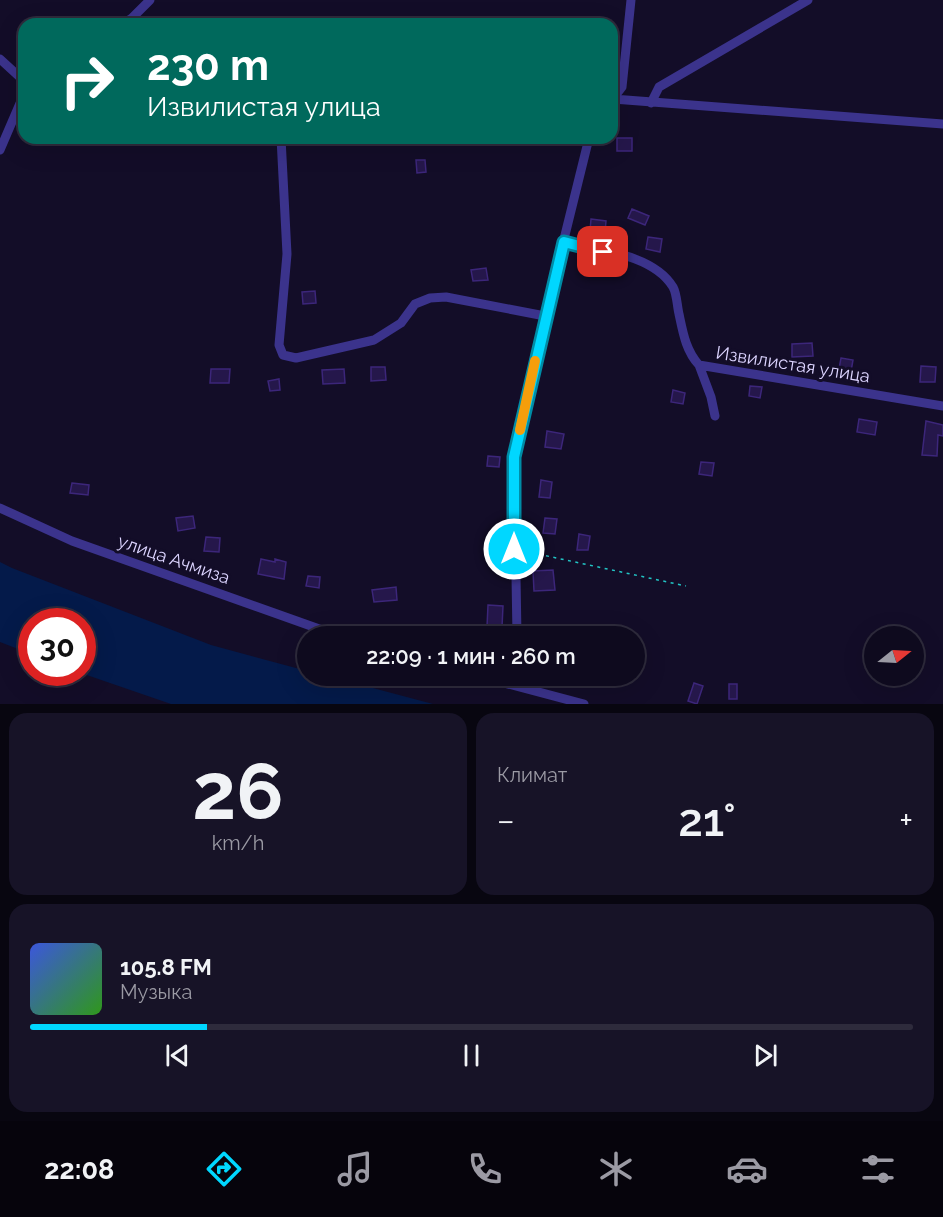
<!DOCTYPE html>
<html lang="ru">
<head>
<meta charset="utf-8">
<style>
	:root { --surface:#0e0a1e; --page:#171327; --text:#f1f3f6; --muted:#9b9aa4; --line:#2e2b3c; --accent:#00d7ff }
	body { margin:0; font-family:Raleway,sans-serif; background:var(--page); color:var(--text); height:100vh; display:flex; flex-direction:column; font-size:22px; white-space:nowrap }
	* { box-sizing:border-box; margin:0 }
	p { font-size:20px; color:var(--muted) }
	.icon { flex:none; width:33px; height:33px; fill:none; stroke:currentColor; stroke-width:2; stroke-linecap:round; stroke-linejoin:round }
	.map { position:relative; height:704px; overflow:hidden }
	.sheet { display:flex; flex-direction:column; gap:9px; padding:9px; background:#080610; flex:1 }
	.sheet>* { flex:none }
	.banner { position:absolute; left:18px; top:18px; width:600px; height:126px; border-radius:18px; box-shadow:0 6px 24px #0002,0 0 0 2px var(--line); background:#00695c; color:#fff; overflow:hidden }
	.needle { width:39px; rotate:72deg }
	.controls { position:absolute; left:864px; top:626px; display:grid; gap:12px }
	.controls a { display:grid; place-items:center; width:60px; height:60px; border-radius:50%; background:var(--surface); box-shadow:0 6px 24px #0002,0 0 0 2px var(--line); font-size:30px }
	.speed { position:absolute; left:18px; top:608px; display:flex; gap:12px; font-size:30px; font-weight:700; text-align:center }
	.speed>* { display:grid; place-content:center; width:78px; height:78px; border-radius:50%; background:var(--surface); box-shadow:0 6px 24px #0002,0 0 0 2px var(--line); line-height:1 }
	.speed .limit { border:9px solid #d22; background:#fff; color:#111 }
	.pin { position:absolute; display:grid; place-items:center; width:51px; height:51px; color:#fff; margin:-26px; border-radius:12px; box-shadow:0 3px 9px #0006 }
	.me { position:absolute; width:66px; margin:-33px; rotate:0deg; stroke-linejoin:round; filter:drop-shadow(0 0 4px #0008) }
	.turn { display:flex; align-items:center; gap:21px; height:126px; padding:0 30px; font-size:27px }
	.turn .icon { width:78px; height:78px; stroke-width:2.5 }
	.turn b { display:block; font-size:42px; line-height:51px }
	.big { font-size:45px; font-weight:600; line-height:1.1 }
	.sheet .card { flex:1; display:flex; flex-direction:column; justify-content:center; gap:9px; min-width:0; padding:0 21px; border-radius:18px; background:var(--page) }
	.sheet .dial { align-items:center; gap:0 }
	.dial b { font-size:78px; line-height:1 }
	.song { display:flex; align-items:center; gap:18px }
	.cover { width:72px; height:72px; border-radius:9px; background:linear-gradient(135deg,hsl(230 70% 55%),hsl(110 70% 35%)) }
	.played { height:6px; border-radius:3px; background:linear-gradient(90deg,var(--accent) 20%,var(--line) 20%) }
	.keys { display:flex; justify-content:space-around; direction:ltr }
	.heat { display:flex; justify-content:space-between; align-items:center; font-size:33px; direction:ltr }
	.sheet .tiles { flex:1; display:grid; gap:9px; grid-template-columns:1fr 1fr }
	.card:last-child { grid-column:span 2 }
	.trip { position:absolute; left:297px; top:626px; width:348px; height:60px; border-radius:30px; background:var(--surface); box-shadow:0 6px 24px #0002,0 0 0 2px var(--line); font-weight:600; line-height:60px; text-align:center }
	.tab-bar { display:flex; height:96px; justify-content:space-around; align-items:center; background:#06040c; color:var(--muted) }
	.tab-bar .icon { width:42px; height:42px }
	.tab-bar .selected { color:var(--accent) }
	.tab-bar b { font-size:27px; color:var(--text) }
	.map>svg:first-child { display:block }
	.water { fill:#041a4a }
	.building { fill:#25174b; stroke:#3c267a; stroke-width:1.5 }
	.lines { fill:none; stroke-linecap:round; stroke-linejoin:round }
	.path { stroke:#22c5c5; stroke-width:1.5; stroke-dasharray:3 4.5; stroke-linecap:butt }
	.minor { stroke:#3b338c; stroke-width:9 }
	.route-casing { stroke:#008ca6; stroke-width:15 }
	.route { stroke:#00d7ff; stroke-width:10 }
	.slow { stroke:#f59e0b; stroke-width:10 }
	.labels { text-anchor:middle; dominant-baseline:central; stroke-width:6; stroke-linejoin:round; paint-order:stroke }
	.street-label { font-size:18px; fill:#dcd4ff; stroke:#130d28 }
</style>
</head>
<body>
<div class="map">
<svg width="943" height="704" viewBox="0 0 943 704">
	<rect width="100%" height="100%" fill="#130d28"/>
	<path class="water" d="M 0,562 L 12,568 L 211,645 L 307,671 L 308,675 L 324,675 L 433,704 L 171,704 L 78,672 L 82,672 L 82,621 L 32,621 L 31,654 L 0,642 Z"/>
	<path class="building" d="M 617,138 L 632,138 L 632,151 L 617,151 Z
		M 416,160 L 425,160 L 426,172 L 417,173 Z
		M 632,209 L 649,216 L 645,225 L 628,218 Z
		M 591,219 L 606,221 L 605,233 L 590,231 Z
		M 648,237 L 662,239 L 660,252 L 646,249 Z
		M 486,268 L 488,280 L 473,281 L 471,270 Z
		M 315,291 L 316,303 L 303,304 L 302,292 Z
		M 812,343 L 813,356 L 792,357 L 792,344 Z
		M 841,358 L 853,360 L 850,377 L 838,374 Z
		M 921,366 L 936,367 L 935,382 L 920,382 Z
		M 371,367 L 385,367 L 386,380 L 371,381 Z
		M 211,369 L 230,369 L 229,383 L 210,383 Z
		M 344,369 L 345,383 L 323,384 L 322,370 Z
		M 279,379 L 280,390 L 270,391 L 268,381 Z
		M 750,386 L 762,387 L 760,398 L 749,396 Z
		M 673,390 L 685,393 L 683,404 L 671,402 Z
		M 859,419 L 877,422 L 875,435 L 857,432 Z
		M 926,421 L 943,425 L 943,436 L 938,435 L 937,456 L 922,455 Z
		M 547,431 L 564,434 L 561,449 L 545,447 Z
		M 488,456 L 500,457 L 499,467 L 487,466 Z
		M 701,462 L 714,463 L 712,476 L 699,474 Z
		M 541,480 L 552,482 L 550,498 L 539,497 Z
		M 72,483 L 89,485 L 88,495 L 70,493 Z
		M 193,516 L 195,528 L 178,531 L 176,518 Z
		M 545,518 L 557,519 L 555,534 L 543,533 Z
		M 579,534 L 590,536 L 588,550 L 577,550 Z
		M 206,537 L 220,538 L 219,552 L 204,551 Z
		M 261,559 L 275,562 L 275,559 L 286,562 L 284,579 L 258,574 Z
		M 553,570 L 555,590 L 534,591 L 533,571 Z
		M 308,576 L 320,577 L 319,588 L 306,586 Z
		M 396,587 L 397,600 L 374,602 L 372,590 Z
		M 488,605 L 503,606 L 502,627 L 487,627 Z
		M 694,683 L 703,686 L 697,704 L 688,701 Z
		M 729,684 L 737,684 L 737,699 L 729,699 Z"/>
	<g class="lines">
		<path class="path" d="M 524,551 L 686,586"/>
		<path class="minor" d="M 123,24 L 132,18 L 150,0
			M 0,59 L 24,81
			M 613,99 L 943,124
			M 612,100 L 622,87 L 631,0
			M 651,103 L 659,87 L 808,0
			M 281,138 L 287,254 L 279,345 L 283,355 L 296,358 L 374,340 L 401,323 L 415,304 L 430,298 L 446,297 L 545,316
			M 374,138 L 430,140 L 439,138
			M 0,150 L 24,94
			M 564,242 C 598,250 653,254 673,287 C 677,294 677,306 679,314 C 683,333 686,351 699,365 L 943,406
			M 699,365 L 711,397 L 715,416
			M 0,508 L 72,541 L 339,636
			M 517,636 L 514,457 L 545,316 L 589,138
			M 474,675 L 584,704"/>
	</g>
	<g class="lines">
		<defs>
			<path id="route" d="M 514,549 L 514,457 L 564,242 L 603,252"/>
		</defs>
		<use href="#route" class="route-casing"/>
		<use href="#route" class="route"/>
		<path class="slow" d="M 520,430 L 535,361"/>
	</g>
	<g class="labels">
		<g class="street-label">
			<text transform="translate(793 364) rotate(9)">Извилистая улица</text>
			<text transform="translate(174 559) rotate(19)">улица Ачмиза</text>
		</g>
	</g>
</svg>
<div class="controls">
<a><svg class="needle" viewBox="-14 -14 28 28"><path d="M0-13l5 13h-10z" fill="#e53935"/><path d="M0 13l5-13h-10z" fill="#9b9aa4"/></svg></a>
</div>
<div class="speed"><div class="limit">30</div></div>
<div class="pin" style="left:603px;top:252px;background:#d93025"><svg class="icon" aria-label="arrive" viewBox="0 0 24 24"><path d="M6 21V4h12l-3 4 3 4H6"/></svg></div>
<svg class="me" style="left:514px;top:549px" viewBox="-20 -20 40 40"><circle r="17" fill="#00d7ff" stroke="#fff" stroke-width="3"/><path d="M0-11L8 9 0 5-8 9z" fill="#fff"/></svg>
<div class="trip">22:09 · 1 мин · 260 m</div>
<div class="banner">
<div class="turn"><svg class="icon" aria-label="right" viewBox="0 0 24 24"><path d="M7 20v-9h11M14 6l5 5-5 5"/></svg><div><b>230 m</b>Извилистая улица</div></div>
</div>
</div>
<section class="sheet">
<div class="tiles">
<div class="card dial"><b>26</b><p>km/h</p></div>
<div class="card"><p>Климат</p>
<div class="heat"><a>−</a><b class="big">21°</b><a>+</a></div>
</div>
<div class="card">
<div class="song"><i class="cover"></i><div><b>105.8 FM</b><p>Музыка</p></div></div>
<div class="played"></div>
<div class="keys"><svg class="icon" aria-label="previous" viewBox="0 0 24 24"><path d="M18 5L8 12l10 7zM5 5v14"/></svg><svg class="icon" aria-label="pause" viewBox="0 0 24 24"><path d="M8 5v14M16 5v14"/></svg><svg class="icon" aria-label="next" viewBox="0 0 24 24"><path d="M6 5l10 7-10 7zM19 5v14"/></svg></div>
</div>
</div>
</section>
<nav class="tab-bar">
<b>22:08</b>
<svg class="icon selected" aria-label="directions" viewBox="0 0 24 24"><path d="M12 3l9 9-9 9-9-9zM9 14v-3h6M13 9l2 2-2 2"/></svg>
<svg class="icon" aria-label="music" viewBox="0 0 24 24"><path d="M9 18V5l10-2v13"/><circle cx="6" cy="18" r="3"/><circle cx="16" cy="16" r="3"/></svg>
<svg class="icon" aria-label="phone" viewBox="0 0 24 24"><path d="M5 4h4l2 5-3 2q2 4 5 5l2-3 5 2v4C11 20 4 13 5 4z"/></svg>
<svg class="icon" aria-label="climate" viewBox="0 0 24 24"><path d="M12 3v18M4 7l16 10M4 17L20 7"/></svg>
<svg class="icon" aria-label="car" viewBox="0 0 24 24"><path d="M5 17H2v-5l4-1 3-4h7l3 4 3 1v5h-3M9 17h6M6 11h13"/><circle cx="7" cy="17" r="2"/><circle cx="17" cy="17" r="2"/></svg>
<svg class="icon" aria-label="filters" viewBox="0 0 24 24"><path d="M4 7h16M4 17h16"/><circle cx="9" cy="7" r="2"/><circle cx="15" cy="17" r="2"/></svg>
</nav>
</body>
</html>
